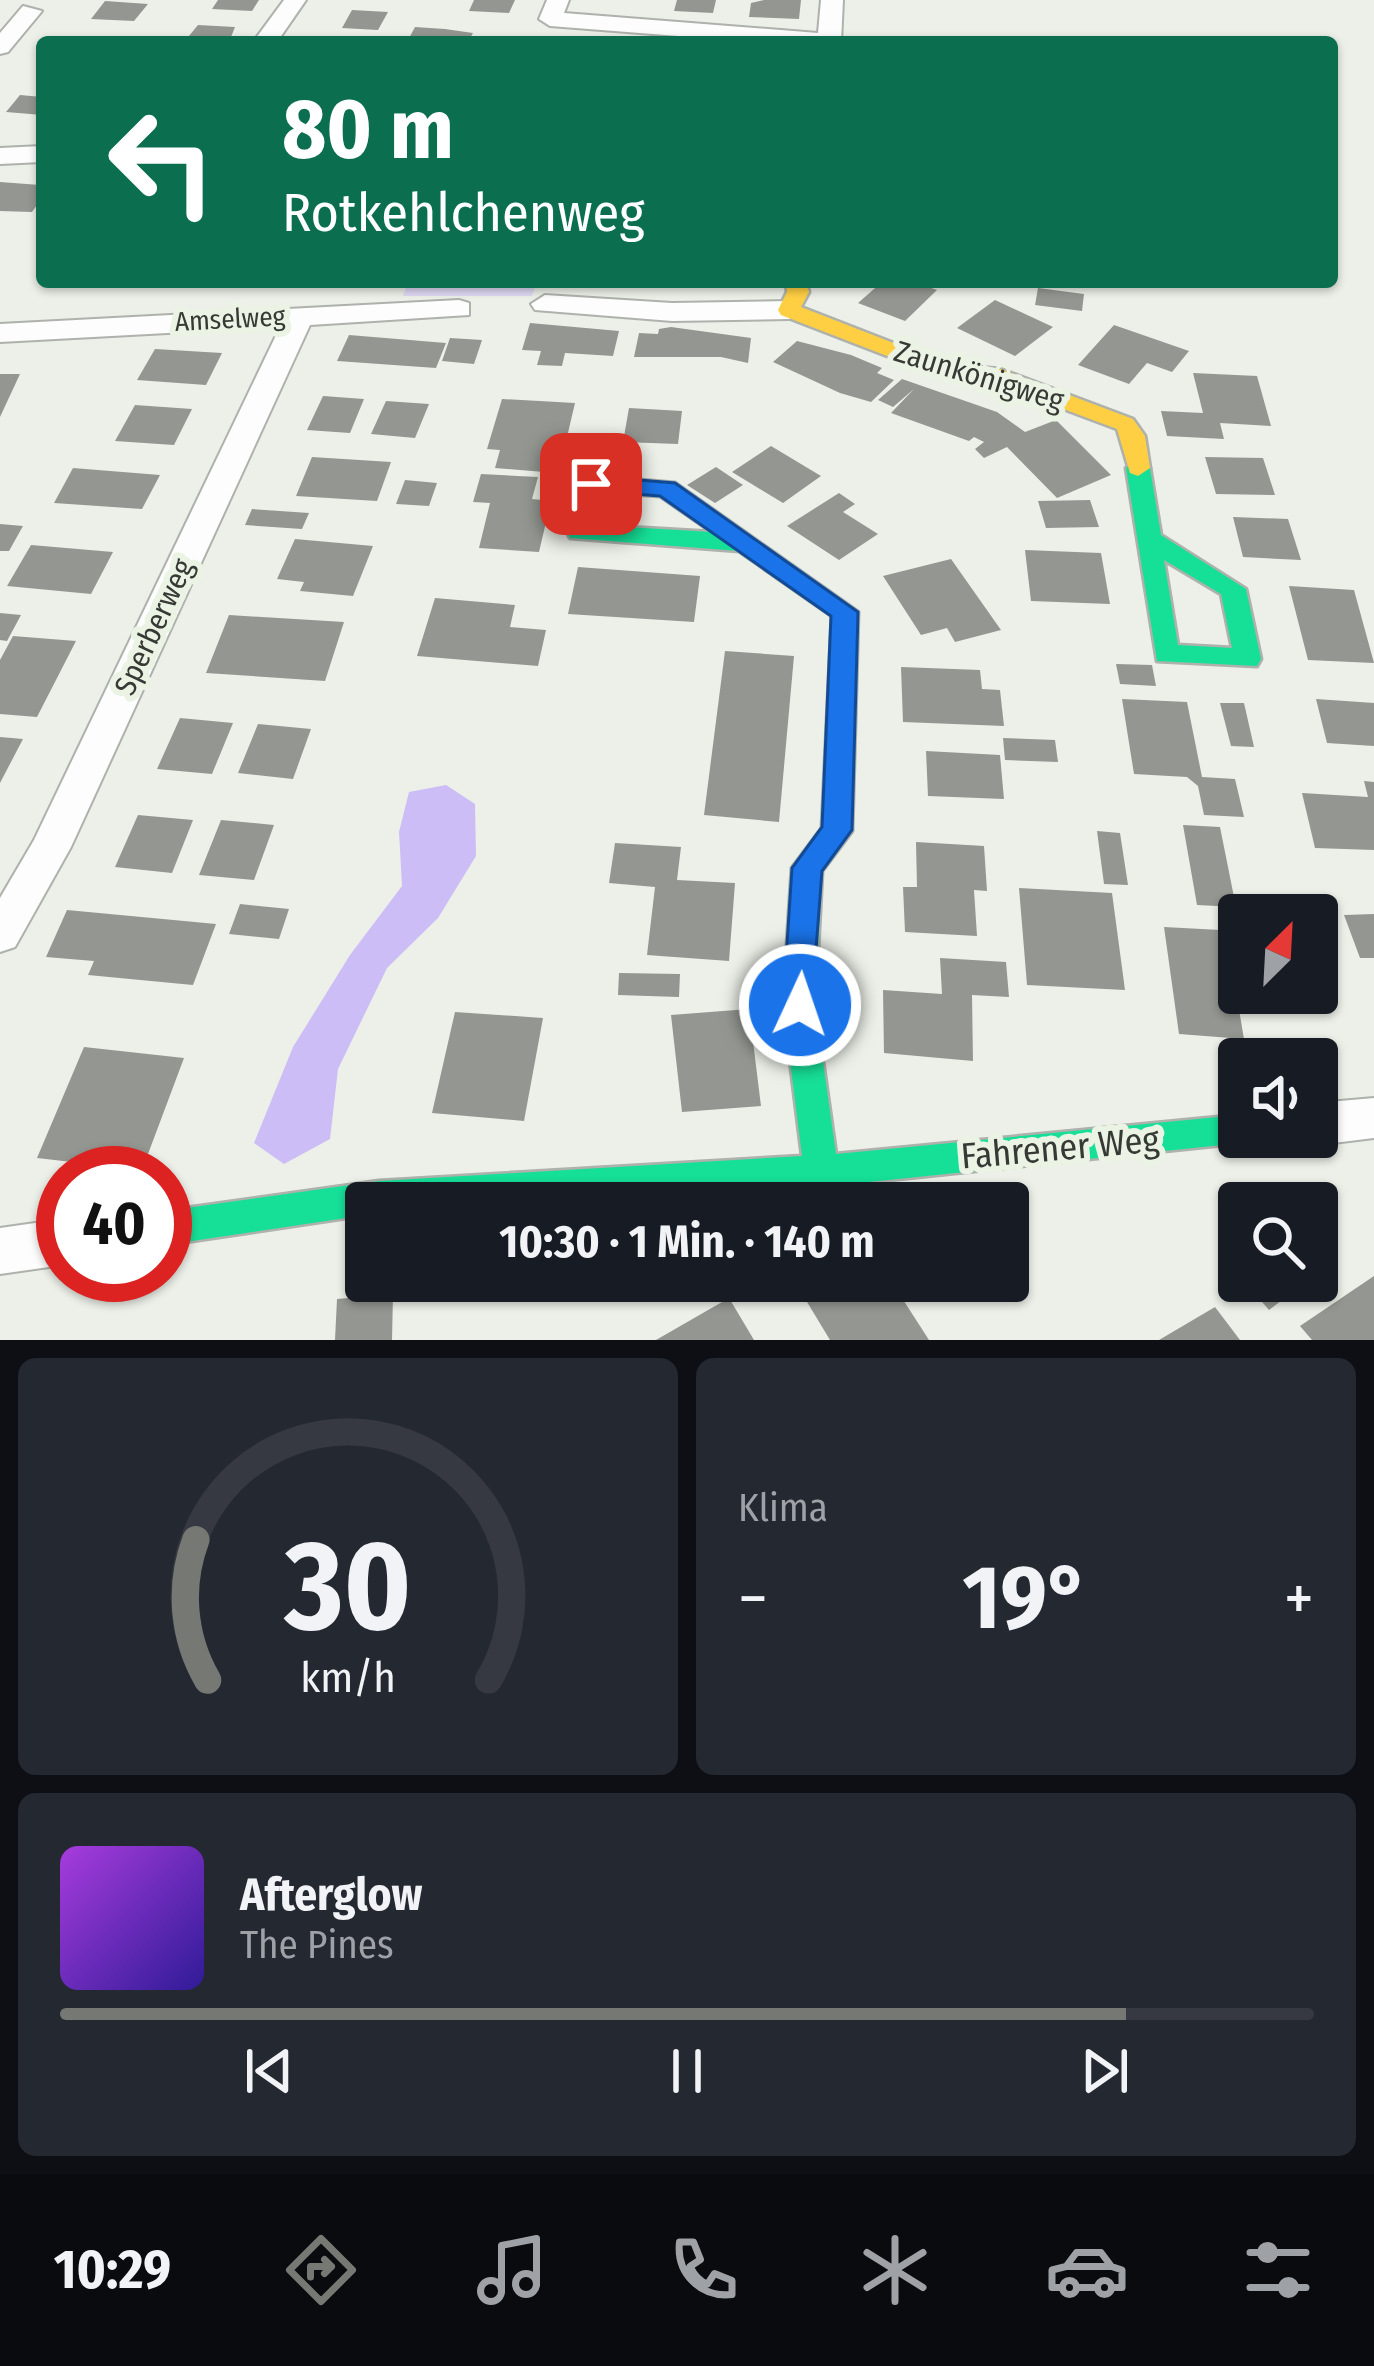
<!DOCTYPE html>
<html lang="de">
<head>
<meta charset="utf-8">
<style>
	:root { --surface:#171b24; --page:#242831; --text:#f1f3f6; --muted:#9ea1a6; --line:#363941; --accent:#767973 }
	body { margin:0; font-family:"Fira Sans Condensed",sans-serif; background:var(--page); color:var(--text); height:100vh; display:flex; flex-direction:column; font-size:45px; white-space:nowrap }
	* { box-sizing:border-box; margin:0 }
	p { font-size:39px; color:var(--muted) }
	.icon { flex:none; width:66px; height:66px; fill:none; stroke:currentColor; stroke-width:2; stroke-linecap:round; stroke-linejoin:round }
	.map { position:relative; height:1340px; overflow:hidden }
	.sheet { display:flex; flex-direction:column; gap:18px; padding:18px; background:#0d0f14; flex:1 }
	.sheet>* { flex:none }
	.top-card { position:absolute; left:36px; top:36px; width:1302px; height:252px; border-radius:12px; box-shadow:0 3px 9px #0004; background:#0b6e4f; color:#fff; overflow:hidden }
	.needle { width:78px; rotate:24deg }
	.fabs { position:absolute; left:1218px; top:894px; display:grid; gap:24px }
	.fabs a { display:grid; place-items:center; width:120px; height:120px; border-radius:12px; background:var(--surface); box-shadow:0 3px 9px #0004; font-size:60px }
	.speed { position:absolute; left:36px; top:1146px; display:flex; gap:24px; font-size:60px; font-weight:700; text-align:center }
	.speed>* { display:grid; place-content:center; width:156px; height:156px; border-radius:50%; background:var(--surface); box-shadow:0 3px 9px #0004; line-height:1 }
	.speed .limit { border:18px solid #d22; background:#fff; color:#111 }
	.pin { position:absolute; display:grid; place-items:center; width:102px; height:102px; color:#fff; margin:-51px; border-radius:24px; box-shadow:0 6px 18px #0006 }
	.me { position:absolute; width:132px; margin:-66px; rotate:3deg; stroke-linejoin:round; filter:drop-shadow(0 0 9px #0008) }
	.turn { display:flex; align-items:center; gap:42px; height:252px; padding:0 48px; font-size:54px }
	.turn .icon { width:156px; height:156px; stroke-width:2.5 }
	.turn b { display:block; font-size:84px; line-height:102px }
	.big { font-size:90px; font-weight:700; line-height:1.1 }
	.sheet .widget { flex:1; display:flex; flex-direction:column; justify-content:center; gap:18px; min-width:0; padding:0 42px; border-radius:18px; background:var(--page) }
	.sheet .dial { align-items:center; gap:0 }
	.dial svg { height:312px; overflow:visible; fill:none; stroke:var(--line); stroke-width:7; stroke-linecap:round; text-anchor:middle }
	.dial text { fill:var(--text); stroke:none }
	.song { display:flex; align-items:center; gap:36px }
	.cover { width:144px; height:144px; border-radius:18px; background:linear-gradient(135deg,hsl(280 70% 55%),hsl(250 70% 35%)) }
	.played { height:12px; border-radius:6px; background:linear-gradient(90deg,var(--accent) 85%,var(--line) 85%) }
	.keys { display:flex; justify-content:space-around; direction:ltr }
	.heat { display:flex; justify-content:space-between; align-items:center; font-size:66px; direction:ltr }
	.sheet .tiles { flex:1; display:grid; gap:18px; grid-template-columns:1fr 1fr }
	.widget:last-child { grid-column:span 2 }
	.trip { position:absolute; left:345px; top:1182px; width:684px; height:120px; border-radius:12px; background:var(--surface); box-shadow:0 3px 9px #0004; font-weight:700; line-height:120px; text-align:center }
	.menu { display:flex; height:192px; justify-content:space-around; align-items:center; background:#090b0e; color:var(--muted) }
	.menu .icon { width:84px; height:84px }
	.menu .active { color:var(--accent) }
	.menu b { font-size:54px; color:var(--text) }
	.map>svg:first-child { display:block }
	.green { fill:#dfd9f4 }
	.water { fill:#cdbdf6 }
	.building { fill:#949791 }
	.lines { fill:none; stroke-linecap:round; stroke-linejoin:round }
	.street-casing { stroke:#aeb1ac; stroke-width:4 }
	.fast-casing { stroke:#aeb1ac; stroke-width:5 }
	.slow-casing { stroke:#aeb1ac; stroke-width:5 }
	.street { fill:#fcfdfc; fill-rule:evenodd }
	.fast { fill:#16e098; fill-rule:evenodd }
	.slow { fill:#ffcf43; fill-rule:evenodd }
	.route { fill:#1a73e8; stroke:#114b97; stroke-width:3 }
	.labels { text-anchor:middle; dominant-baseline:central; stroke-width:12; stroke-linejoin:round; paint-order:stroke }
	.far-street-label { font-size:27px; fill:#363934; stroke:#ebf3e5 }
	.street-label { font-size:30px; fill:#363934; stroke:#ebf3e5 }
	.near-street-label { font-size:36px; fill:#363934; stroke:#ebf3e5 }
</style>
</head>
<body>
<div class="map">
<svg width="1374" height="1340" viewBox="0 0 1374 1340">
	<rect width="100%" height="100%" fill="#ecf0e8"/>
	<path class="green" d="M 408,282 L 537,282 L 532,296 L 403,296 Z"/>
	<path class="water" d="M 446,785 L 475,804 L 476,856 L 438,918 L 387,968 L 338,1069 L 330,1139 L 284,1164 L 254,1143 L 293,1047 L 350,955 L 402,886 L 399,832 L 409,792 Z"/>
	<path class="building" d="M 218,0 L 259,0 L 252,11 L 212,9 Z
		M 474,0 L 515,0 L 509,13 L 469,11 Z
		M 677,0 L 716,0 L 713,13 L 674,11 Z
		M 764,0 L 801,0 L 799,19 L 749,17 L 751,3 Z
		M 105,1 L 148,4 L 134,21 L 91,19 Z
		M 352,10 L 388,12 L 378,30 L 342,28 Z
		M 198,25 L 235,27 L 229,42 L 184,42 Z
		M 415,27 L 445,29 L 473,33 L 468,42 L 407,42 Z
		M 20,95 L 42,97 L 42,115 L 6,112 Z
		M 0,182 L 40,185 L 42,198 L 32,212 L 0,211 Z
		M 882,282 L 914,282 L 937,290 L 905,321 L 858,303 Z
		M 1038,288 L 1084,294 L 1082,311 L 1035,305 Z
		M 995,300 L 1053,327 L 1015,356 L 957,328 Z
		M 530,323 L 619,331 L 613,356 L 565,353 L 562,366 L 537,365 L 541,351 L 522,350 Z
		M 1114,325 L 1189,351 L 1172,372 L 1147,363 L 1129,384 L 1078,365 Z
		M 671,327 L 751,338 L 748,363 L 721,357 L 634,357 L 639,333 L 658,334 L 659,329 Z
		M 349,335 L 446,343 L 436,368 L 337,361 Z
		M 450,338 L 482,340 L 474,364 L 442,361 Z
		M 797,341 L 851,355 L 882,368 L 877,373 L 894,380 L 871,402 L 840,393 L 773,362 Z
		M 155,349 L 222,353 L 206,385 L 137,380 Z
		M 1193,373 L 1257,376 L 1271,426 L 1220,423 L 1224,439 L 1167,436 L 1161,411 L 1203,413 Z
		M 0,374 L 20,374 L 0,417 Z
		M 902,379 L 997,412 L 1025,432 L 1056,420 L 1111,475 L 1057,498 L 1007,447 L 984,458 L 975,449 L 984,442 L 974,437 L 969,441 L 891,413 L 914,389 L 893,407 L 878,400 Z
		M 323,396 L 364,399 L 350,433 L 307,430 Z
		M 502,399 L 575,403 L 563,454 L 548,453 L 544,472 L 495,468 L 500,450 L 487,449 Z
		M 386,401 L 429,404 L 415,438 L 371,434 Z
		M 135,405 L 192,409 L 174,445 L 115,441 Z
		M 629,408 L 682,411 L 678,444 L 623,442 Z
		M 588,436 L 618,438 L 614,460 L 584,459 Z
		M 771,446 L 821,476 L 783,503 L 732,472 Z
		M 312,457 L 391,462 L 377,501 L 296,496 Z
		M 1205,457 L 1263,458 L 1275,495 L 1216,494 Z
		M 716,467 L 743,485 L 715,503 L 687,485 Z
		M 73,468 L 160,475 L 142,509 L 54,503 Z
		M 481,474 L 538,477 L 532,499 L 551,501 L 539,552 L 479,548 L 490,503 L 473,502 Z
		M 405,480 L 437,483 L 429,506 L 396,504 Z
		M 839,493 L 855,504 L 843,512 L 878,534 L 839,560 L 787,526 Z
		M 1090,500 L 1099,527 L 1046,528 L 1038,501 Z
		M 252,509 L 309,513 L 302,529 L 245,525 Z
		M 1233,517 L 1288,519 L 1301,560 L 1243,557 Z
		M 0,524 L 23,526 L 9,551 L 0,551 Z
		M 295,539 L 373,546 L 353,596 L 300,591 L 304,582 L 277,579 Z
		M 31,545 L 113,552 L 91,594 L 7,586 Z
		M 1025,550 L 1101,553 L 1110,604 L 1031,601 Z
		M 951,559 L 1001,630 L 955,642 L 947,628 L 921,635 L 883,576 Z
		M 578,567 L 700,576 L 694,622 L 568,614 Z
		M 1289,586 L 1354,590 L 1374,663 L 1308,660 Z
		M 435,598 L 515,605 L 510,627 L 546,630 L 538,666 L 417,656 Z
		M 0,613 L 21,615 L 7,641 L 0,640 Z
		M 229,615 L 344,622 L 325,681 L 206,673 Z
		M 13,636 L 76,641 L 37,717 L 0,714 L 0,660 Z
		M 725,651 L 794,656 L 779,822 L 704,815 Z
		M 1116,664 L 1152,665 L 1156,686 L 1120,684 Z
		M 901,667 L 980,670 L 982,689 L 1000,690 L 1004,726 L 903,722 Z
		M 1122,699 L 1187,702 L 1202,777 L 1235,779 L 1244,817 L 1204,815 L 1198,786 L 1187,777 L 1134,774 Z
		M 1316,699 L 1374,703 L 1374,746 L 1327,743 Z
		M 1220,703 L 1244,703 L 1254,747 L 1231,746 Z
		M 180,718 L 233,723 L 212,774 L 157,769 Z
		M 258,724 L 311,729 L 293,779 L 238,773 Z
		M 0,737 L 23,739 L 0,783 Z
		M 1003,738 L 1055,740 L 1058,762 L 1005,760 Z
		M 926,751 L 1000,755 L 1004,799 L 928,796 Z
		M 1364,781 L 1374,782 L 1374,850 L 1315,848 L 1302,793 L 1368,797 Z
		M 138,815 L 193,820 L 172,873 L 115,867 Z
		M 221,820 L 274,825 L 254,880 L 199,875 Z
		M 1183,825 L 1220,827 L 1236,907 L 1197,905 Z
		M 1097,831 L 1120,833 L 1128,885 L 1104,884 Z
		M 916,842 L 984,846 L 987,891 L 974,890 L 977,936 L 905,932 L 903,887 L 917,887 Z
		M 615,843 L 681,847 L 677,880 L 735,883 L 729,961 L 647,955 L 655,887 L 609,883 Z
		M 1019,888 L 1112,893 L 1125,990 L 1027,985 Z
		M 240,904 L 289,909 L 279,939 L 229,934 Z
		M 67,910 L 216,924 L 193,985 L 88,975 L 94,961 L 46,957 Z
		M 1374,914 L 1374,958 L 1360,958 L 1344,915 Z
		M 1164,927 L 1239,931 L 1236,992 L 1244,1039 L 1179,1034 Z
		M 940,958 L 1006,962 L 1009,997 L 972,995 L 973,1061 L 884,1053 L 883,990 L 942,994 Z
		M 619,973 L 680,974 L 679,997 L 618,995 Z
		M 749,1009 L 761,1106 L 682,1112 L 671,1015 Z
		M 455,1012 L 543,1018 L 524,1121 L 432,1113 Z
		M 84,1047 L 184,1058 L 142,1170 L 37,1158 Z
		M 1374,1276 L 1374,1340 L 1312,1340 L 1300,1326 Z
		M 835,1281 L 891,1281 L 929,1340 L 830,1340 L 804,1297 Z
		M 1244,1281 L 1307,1281 L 1269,1310 Z
		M 393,1294 L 392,1340 L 335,1340 L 337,1299 Z
		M 729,1298 L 754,1340 L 656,1340 Z
		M 1215,1307 L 1240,1340 L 1159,1340 Z"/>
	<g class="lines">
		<defs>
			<path id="street" d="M 284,0 L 306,0 L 277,42 L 253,42 Z
				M 547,0 L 569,0 L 564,13 L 818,33 L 821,0 L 843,0 L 841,42 L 755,42 L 550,26 L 539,19 Z
				M 23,6 L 42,11 L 8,52 L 0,54 L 0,33 Z
				M 42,146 L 42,162 L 0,164 L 0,148 Z
				M 545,295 L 672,303 L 789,301 L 803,310 L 789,319 L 672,321 L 535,310 L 531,304 Z
				M 459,300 L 469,303 L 469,315 L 310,325 L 71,847 L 15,947 L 0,952 L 0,898 L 34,840 L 280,327 L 0,342 L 0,324 Z
				M 1374,1098 L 1374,1138 L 1317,1145 L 1301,1139 L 1317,1137 L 1317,1103 Z
				M 63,1219 L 63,1265 L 0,1274 L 0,1228 Z"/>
			<path id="fast" d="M 1138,460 L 1150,468 L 1161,535 L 1246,589 L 1261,659 L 1257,666 L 1157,661 L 1126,468 ZM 1164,560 L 1221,594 L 1232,648 L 1178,645 Z
				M 591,476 L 675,483 L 858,612 L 852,831 L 822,871 L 815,1005 L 836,1154 L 1239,1115 L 1239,1137 L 1253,1137 L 1251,1142 L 821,1187 L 554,1203 L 366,1203 L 366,1215 L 165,1245 L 165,1211 L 379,1181 L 802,1156 L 783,1005 L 792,868 L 822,828 L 832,616 L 739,551 L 570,538 L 567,532 L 579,484 ZM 601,492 L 660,496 L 712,532 L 593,525 Z"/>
			<path id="slow" d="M 786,282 L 806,282 L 809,292 L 801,307 L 950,365 L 1000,369 L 1133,419 L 1145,436 L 1150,468 L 1138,476 L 1130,473 L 1117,429 L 989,381 L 939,376 L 781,315 L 778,310 L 787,292 Z"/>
		</defs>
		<use href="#street" class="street-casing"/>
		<use href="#fast" class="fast-casing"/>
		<use href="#slow" class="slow-casing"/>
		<use href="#street" class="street"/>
		<use href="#fast" class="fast"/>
		<use href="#slow" class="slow"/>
	</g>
	<path class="route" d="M 591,476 L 675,483 L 858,612 L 852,830 L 822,871 L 811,1015 L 788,1015 L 783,1005 L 792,868 L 822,827 L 831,616 L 660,496 L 582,490 L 582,479 Z"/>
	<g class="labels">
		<g class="far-street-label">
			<text transform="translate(230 319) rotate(-3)">Amselweg</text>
		</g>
		<g class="street-label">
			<text transform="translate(979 376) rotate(17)">Zaunkönigweg</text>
			<text transform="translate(154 627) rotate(-65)">Sperberweg</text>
		</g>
		<g class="near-street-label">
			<text transform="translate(1060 1148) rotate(-5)">Fahrener Weg</text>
		</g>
	</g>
</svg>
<div class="fabs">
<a><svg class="needle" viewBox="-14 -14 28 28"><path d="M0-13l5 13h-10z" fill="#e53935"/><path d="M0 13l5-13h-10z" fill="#9ea1a6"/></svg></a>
<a><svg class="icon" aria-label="sound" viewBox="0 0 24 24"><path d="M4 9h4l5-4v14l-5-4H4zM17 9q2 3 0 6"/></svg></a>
<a><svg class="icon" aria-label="search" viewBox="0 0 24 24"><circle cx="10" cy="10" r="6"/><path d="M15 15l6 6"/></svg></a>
</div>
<div class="speed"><div class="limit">40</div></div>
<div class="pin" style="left:591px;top:484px;background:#d93025"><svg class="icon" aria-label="arrive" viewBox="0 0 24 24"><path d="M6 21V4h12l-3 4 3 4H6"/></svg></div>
<svg class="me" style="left:800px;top:1005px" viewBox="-20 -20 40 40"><circle r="17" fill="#1a73e8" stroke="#fff" stroke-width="3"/><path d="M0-11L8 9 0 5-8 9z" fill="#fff"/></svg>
<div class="trip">10:30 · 1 Min. · 140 m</div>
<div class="top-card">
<div class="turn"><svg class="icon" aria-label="left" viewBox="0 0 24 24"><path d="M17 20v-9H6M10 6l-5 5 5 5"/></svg><div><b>80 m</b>Rotkehlchenweg</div></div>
</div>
</div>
<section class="sheet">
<div class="tiles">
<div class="widget dial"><svg viewBox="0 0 100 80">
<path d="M14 69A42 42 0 1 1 86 69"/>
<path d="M14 69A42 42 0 0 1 11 33" stroke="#767973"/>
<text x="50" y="56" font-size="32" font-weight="700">30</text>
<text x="50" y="72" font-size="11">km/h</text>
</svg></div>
<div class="widget"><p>Klima</p>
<div class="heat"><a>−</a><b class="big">19°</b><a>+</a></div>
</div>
<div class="widget">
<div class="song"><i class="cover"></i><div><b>Afterglow</b><p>The Pines</p></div></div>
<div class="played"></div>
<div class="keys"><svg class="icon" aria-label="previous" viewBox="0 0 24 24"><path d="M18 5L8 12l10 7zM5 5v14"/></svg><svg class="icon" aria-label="pause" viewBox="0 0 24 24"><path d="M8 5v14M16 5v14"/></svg><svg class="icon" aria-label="next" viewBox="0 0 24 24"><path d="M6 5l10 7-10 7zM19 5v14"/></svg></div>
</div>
</div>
</section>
<nav class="menu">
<b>10:29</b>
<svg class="icon active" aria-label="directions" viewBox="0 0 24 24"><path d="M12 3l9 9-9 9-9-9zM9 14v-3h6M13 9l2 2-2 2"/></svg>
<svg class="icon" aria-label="music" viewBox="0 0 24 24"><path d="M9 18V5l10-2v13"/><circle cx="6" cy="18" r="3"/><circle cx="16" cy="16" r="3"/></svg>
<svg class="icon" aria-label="phone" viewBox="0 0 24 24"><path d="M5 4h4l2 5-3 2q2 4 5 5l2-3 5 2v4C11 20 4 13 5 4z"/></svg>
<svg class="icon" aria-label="climate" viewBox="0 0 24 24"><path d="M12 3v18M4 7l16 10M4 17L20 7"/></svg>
<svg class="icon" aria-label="car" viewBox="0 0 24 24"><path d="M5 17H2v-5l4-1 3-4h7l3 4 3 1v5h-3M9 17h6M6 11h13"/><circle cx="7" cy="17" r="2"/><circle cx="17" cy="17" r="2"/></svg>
<svg class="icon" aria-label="filters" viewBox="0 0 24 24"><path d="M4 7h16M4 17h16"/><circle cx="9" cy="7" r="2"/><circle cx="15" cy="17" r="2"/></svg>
</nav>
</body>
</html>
